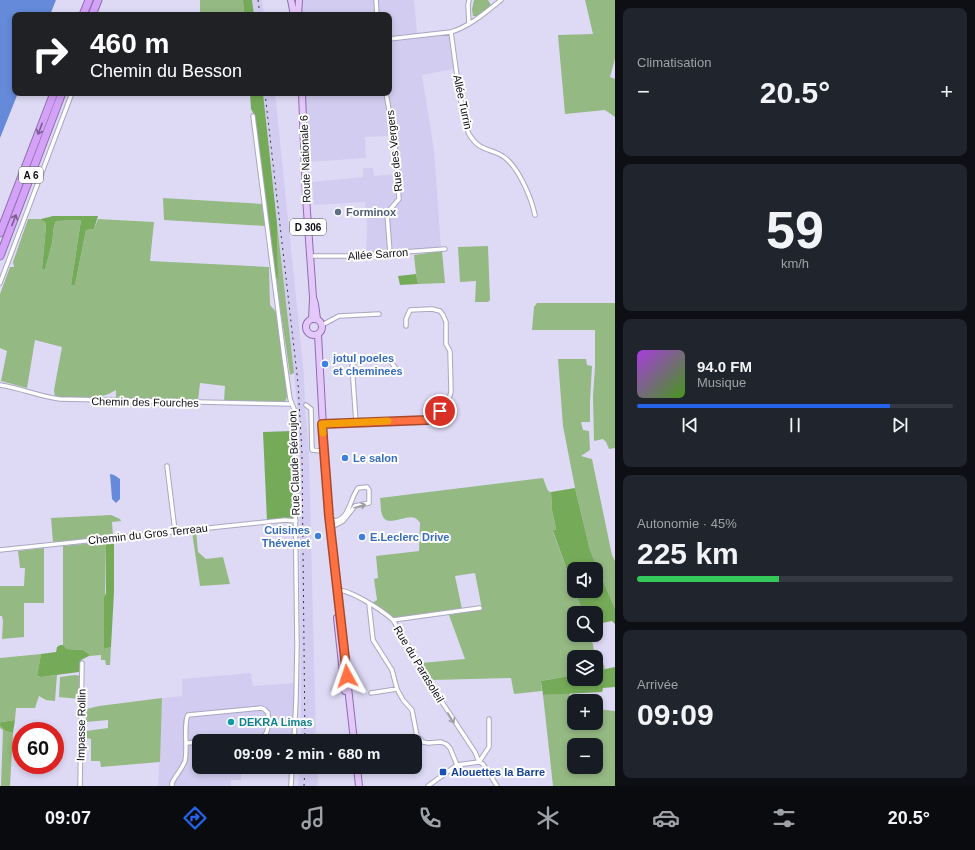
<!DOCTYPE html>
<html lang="fr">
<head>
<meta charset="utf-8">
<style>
	:root { --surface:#171b24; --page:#20242c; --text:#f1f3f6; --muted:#9ea1a6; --line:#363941; --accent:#2563eb }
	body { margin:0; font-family:Arial,sans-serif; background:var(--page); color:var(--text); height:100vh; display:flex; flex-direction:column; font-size:15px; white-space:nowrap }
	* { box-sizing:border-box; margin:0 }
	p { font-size:13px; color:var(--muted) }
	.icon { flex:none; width:22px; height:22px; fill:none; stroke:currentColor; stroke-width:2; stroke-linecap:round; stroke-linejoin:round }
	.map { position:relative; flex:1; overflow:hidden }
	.sheet { display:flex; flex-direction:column; gap:8px; padding:8px; background:#0d0f14; width:360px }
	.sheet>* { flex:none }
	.top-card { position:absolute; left:12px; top:12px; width:380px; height:84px; border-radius:8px; box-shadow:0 2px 6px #0003; background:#202124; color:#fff; overflow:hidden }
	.controls { position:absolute; left:567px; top:562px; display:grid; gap:8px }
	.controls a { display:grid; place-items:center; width:36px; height:36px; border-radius:8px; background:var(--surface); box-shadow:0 2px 6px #0003; font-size:20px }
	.speed { position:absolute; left:12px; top:722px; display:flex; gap:8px; font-size:20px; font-weight:700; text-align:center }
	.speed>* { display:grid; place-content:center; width:52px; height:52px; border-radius:50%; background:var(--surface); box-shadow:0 2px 6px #0003; line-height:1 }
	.speed .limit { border:6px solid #d22; background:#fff; color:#111 }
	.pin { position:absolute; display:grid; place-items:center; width:34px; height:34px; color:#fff; margin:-17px; border:2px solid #fff; border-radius:50%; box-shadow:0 1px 4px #0007 }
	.me { position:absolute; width:44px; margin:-22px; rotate:355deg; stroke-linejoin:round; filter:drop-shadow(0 0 3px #0008) }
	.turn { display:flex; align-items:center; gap:14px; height:84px; padding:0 12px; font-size:18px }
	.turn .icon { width:52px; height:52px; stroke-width:2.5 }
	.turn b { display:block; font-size:28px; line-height:34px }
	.big { font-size:30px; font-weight:700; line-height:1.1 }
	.sheet .widget { flex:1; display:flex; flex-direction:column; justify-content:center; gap:6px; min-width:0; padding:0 14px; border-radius:8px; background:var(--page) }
	.sheet .dial { align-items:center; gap:0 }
	.dial b { font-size:52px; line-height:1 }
	.song { display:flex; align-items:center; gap:12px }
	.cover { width:48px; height:48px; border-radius:6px; background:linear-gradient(135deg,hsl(280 70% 55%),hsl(100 70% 35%)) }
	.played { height:4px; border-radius:2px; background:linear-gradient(90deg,var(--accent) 80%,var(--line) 80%) }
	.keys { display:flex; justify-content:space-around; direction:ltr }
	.heat { display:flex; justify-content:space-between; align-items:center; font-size:22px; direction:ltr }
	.charge { height:6px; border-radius:3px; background:linear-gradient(90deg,#34c759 45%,var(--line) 0) }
	.trip { position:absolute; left:192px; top:734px; width:230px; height:40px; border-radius:8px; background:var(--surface); box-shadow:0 2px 6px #0003; font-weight:700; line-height:40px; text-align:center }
	.menu { display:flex; height:64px; justify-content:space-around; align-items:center; background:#090b0e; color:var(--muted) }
	.menu .icon { width:28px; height:28px }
	.menu .active { color:var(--accent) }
	.menu b { font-size:18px; color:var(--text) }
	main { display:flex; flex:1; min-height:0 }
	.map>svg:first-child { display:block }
	.built { fill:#d2cdf0 }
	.green { fill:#95b983; fill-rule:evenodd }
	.forest { fill:#75ab58 }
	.water { fill:#648ad9 }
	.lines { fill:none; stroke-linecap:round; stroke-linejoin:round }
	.minor-casing { stroke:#a9a6c0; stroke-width:5.5 }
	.primary-casing { stroke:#8f6ea9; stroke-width:8 }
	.motorway-casing { stroke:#8f6ea9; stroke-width:9 }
	.minor { stroke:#fff; stroke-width:3.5 }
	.primary { stroke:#e5c8fb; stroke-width:6 }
	.motorway { stroke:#d4a3f9; stroke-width:7 }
	.rail { stroke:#3a3744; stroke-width:1; stroke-dasharray:2 4; stroke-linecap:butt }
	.oneway { stroke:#7b5f92 }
	.oneway2 { stroke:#9f9ea1 }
	.route-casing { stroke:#a6492c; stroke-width:10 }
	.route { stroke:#ff7043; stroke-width:7 }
	.slow { stroke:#f59e0b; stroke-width:7 }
	.service-dot { fill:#5c6f8a; stroke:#fff; stroke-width:1.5 }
	.shop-dot { fill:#3f7fe0; stroke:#fff; stroke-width:1.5 }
	.culture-dot { fill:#0f9aa8; stroke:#fff; stroke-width:1.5 }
	.transit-dot { fill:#1a4fb4; stroke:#fff; stroke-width:1.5 }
	.labels { text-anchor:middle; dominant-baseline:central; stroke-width:4; stroke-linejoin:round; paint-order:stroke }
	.shield { fill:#fff; stroke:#56555b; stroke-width:1 }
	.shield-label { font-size:10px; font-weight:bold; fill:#0e0c15 }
	.street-label { font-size:11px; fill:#0e0c15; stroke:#fff }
	.service-label { font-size:11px; font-weight:bold; fill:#4e5e75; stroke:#fff; text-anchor:start }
	.shop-label { font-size:11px; font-weight:bold; fill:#366cbe; stroke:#fff; text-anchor:start }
	.culture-label { font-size:11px; font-weight:bold; fill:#0d838f; stroke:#fff; text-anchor:start }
	.transit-label { font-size:11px; font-weight:bold; fill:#164399; stroke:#fff; text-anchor:start }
</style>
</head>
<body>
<main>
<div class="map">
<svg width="615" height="786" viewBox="0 0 615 786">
	<rect width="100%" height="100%" fill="#dedaf6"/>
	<path class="built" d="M 252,0 L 262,0 L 264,15 L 254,15 Z
		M 302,0 L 414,0 L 417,33 L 448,30 L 454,69 L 422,75 L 434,150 L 441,248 L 366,252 L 367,226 L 365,202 L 314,205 L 312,182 L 363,177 L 363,168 L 373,168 L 374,176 L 394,174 L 390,136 L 365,137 L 366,158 L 310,162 L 305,93 L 389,93 L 389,15 L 302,15 Z
		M 263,93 L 275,93 L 304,375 L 305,406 L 309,455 L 316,741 L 301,741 L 300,519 L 297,402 Z
		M 251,673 L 253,686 L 294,683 L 293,725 L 291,741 L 199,741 L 199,767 L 241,767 L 241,780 L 231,780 L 231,786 L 158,786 L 162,698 L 182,696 L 182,679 Z
		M 300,767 L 317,767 L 318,786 L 298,786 Z"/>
	<path class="green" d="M 200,0 L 243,0 L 244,15 L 200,15 Z
		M 474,0 L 488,0 L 491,5 L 477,16 L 473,16 L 472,9 Z
		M 585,0 L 615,0 L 615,59 L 610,77 L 615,79 L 615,117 L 605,110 L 565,114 L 558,35 L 593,34 Z
		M 163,198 L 263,204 L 265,226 L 164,220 Z
		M 28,219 L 41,219 L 40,220 L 45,222 L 46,226 L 42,269 L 45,270 L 52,243 L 54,226 L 56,221 L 81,220 L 71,285 L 75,285 L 86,230 L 94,229 L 98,219 L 154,222 L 150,261 L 269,267 L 270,305 L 277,313 L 287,397 L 285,402 L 224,401 L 225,386 L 200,383 L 198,401 L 116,398 L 116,390 C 98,401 76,399 55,397 L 54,390 L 62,347 L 35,340 L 27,388 L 1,381 L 7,351 L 0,348 L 0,294 L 10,267 L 14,267 L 13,262 Z
		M 277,223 L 294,373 L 290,375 L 276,279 L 278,278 Z
		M 488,246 L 490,300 L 488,302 L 475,302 L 476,281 L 460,282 L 458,247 Z
		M 442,251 L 445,283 L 418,284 L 416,274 L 414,255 Z
		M 537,303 L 615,303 L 615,448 L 609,449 L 606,442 L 603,439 L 594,441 L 593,396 L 595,367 L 595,330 L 532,330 L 534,307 Z
		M 558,359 L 586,359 L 587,365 L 592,366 L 590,402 L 590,422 L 581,422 L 583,430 L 589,431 L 590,450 L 581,456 L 592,459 L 612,555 L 615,561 L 615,609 L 590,550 L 575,488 L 563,426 Z
		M 543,478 L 548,491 L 551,492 L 552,510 L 556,529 L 553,532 L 583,613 L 574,613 L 574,635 L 591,635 L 594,650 L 600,652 L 605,669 L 596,671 L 596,657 L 574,657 L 574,675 L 541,681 L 542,691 L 514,694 L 511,678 L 432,680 L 421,663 L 465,659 L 449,615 L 482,609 L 475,573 L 455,576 L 462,609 L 395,619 L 372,603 L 377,600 L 374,579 L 378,578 L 376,556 L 419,551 L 420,523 C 419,521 417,519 415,518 C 407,514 388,527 383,517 C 380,511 381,504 380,498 Z
		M 111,515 L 120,519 L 121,521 L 112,522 L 113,537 L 53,542 L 51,518 Z
		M 196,531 L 198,552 L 206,559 L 223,557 L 230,584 L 200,586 L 192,532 Z
		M 103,542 L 106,546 L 104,649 L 111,647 L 110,665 L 106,665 L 105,660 L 101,660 L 101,655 L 89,656 L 89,654 L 83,650 L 67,649 L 63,645 L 63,546 Z
		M 44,548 L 44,603 L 24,603 L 24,637 L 2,639 L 3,621 L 2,616 L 0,616 L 0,586 L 24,586 L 25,568 L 20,568 L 18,551 Z
		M 41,654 L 37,676 L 41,677 L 57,675 L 55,701 L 46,700 L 39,696 L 35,708 L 16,708 L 15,720 L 1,722 L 6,731 L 13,733 L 10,786 L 1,786 L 3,730 L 0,728 L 0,658 Z
		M 75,675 L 81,676 L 80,699 L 59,697 L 60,677 Z
		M 570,693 L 569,709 L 574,709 L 574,723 L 596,723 L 596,709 L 615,711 L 615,786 L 553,786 L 543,695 ZM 574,745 L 596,745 L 596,767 L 574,767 Z
		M 162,698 L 160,762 L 101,767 L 100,761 L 91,761 L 91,739 L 86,738 L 86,731 L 108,728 L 108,720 L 86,722 L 86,709 L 99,706 Z"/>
	<path class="forest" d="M 243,0 L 252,0 L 254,15 L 244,15 Z
		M 250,93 L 263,93 L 277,223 L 278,278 L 276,279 L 255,116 L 251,109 Z
		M 53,216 L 98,216 L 94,229 L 86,230 L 75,285 L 71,285 L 81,220 L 56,221 L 54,226 L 52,243 L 45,270 L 42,269 L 46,226 L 45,222 L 40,220 L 41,219 Z
		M 416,274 L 418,284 L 400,285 L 398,276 Z
		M 292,431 L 294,519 L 267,521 L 263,432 Z
		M 575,488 L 590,550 L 615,609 L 615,624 L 612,621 L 597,624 L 599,633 L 596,633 L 596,613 L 583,613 L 575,591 L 596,591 L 596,569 L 574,569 L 574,589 L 553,531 L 556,529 L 552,510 L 551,492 Z
		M 114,541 L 114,592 L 111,647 L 104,649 L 104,598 L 106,593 L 106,546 L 103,542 Z
		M 60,645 L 63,645 L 67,649 L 83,650 L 89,654 L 89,656 L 81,660 L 79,672 L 41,677 L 37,676 L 41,654 L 56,652 L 57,647 Z
		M 615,667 L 615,687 L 603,688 L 602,692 L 543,695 L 541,681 L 574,675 L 574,679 L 596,679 L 596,671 Z
		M 15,720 L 13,733 L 6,731 L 0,725 L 1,722 Z"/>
	<path class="water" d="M 0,0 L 56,0 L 50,15 L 15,15 L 15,93 L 18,93 L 0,138 Z
		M 110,474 L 114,475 L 120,479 L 120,499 L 116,503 L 112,499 Z"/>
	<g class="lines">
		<defs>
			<path id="minor" d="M 376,0 L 377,15
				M 469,0 L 468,5 L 469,24
				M 451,32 C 454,55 457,78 461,101 C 463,112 464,125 469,134 C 478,149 485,148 499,154 C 517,162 531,197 535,215
				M 389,39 L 451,32 C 470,26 485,13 501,0
				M 386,93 L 395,144 L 399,199 L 387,213 L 390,253
				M 253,116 L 284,357 L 290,399 L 294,409 L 297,646 L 296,700 L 294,741
				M 310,256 L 350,256 L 445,249
				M 0,283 L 72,93
				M 322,325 L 339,316 L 379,314
				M 0,385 C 21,388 40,397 60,399 L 292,404
				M 306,405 L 311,409 L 312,450 L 321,451
				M 356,422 L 352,366 L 357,359 L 385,359 L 391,362 L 399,373
				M 322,424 L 427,420 C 438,418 449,402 451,392 L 450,351 L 446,344 L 446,322 L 443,315 L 440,311 L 432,309 L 410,310 L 406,319 L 406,326
				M 167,466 L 175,531
				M 330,528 L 343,521 L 355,506 L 369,503 L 369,490 L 367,487 L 358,488 C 350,498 350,518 335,521 L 330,518
				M 0,550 L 285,520 L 296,521
				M 337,590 C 351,590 382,610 393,620 L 436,693 L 475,752 L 479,762
				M 369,604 L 373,640 L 392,670 L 397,689 L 403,700 L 412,710 L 417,736 L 423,742 L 428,743 L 441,742 L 446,744 L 450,748 L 457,765
				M 393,620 L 480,608
				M 371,693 L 397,689
				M 187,743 L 199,742
				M 479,762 L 489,747 L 489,719
				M 80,786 L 82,663
				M 172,786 L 172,783 C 176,775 182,769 185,761 C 188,749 183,722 188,715 L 261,708 L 264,709 L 268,713 C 268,722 270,734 261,738 L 210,741
				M 291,786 L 292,767
				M 428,786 L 457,765 L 479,762 L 483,764 L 497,786"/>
			<path id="primary" d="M 291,0 L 294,15
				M 298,15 L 299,0
				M 302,93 L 306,197 L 313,297 L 315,304 L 317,319
				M306 327a8 8 0 1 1 16 0a8 8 0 1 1-16 0Z
				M 312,319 L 313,299
				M 318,334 L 325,464 L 329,516 L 354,741
				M 337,618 L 345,691
				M 357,767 L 359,786"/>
			<path id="motorway" d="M 83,15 L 89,0
				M 92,15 L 98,0
				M 0,233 L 54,93
				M 0,256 L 62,93"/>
		</defs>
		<use href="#minor" class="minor-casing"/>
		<use href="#primary" class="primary-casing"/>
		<use href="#motorway" class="motorway-casing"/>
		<use href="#minor" class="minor"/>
		<use href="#primary" class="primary"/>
		<use href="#motorway" class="motorway"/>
		<path class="rail" d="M 258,0 L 260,15
			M 265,93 L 298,383 L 302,454 L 305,741
			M 304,786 L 305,767"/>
	</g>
	<defs><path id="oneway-shaft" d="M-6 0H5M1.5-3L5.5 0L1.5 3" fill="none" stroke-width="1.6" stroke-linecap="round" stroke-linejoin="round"/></defs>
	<g class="oneway">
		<use href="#oneway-shaft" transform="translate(40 129) rotate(111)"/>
		<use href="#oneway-shaft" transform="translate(14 220) rotate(-69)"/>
	</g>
	<g class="oneway2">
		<use href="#oneway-shaft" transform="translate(360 506) rotate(-16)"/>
		<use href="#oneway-shaft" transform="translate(451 718) rotate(58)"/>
	</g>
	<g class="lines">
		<defs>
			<path id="route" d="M 347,676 L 329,516 L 322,424 L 427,420 L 432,418 L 440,411"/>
		</defs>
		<use href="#route" class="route-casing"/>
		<use href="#route" class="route"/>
		<path class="slow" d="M 323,433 L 322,424 L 388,421"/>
	</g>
	<circle class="service-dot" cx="338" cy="212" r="4"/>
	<g class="shop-dot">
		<circle cx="325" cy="364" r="4"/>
		<circle cx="345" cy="458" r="4"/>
		<circle cx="318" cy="536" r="4"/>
		<circle cx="362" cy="537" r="4"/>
	</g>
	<circle class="culture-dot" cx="231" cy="722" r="4"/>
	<rect class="transit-dot" x="439" y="768" width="8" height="8" rx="2"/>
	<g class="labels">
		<g class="shield">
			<rect x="19" y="167" width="24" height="16" rx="3"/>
			<rect x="290" y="219" width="36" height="16" rx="3"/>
		</g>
		<g class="shield-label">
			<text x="31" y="175">A 6</text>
			<text x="308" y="227">D 306</text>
		</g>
		<g class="street-label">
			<text transform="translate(463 102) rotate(78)">Allée Turrin</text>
			<text transform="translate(394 151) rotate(-96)">Rue des Vergers</text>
			<text transform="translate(305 159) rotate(-92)">Route Nationale 6</text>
			<text transform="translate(378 254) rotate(-4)">Allée Sarron</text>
			<text transform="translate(145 402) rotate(1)">Chemin des Fourches</text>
			<text transform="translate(294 463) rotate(-92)">Rue Claude Béroujon</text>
			<text transform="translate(148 534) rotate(-6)">Chemin du Gros Terreau</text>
			<text transform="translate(419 664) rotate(59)">Rue du Parasoleil</text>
			<text transform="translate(81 725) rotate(-89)">Impasse Rollin</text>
		</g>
		<g class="service-label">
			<text x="346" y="212">Forminox</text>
		</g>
		<g class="shop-label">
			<text x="333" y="358">jotul poeles<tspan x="333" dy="13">et cheminees</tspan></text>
			<text x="353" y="458">Le salon</text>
			<text x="310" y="530" text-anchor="end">Cuisines<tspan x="310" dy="13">Thévenet</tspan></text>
			<text x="370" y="537">E.Leclerc Drive</text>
		</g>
		<g class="culture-label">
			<text x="239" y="722">DEKRA Limas</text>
		</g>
		<g class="transit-label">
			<text x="451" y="772">Alouettes la Barre</text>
		</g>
	</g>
</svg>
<div class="controls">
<a><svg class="icon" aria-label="sound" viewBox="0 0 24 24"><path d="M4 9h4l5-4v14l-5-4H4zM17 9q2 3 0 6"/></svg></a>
<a><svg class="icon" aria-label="search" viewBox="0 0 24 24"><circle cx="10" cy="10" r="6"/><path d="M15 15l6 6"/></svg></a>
<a><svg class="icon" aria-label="layers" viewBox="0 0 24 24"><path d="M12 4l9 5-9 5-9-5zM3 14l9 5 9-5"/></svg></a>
<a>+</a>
<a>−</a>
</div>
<div class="speed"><div class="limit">60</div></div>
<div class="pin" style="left:440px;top:411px;background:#d93025"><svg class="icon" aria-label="arrive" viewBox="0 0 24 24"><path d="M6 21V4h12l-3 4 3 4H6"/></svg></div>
<svg class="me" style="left:347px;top:676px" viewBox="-20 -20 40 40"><path d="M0-17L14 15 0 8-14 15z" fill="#ff7043" stroke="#fff" stroke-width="4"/></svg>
<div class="trip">09:09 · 2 min · 680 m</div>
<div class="top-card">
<div class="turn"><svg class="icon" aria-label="right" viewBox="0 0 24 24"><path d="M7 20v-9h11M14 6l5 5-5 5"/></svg><div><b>460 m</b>Chemin du Besson</div></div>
</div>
</div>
<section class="sheet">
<div class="widget"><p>Climatisation</p>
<div class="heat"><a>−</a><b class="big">20.5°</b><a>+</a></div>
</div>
<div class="widget dial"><b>59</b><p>km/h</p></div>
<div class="widget">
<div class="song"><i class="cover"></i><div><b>94.0 FM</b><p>Musique</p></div></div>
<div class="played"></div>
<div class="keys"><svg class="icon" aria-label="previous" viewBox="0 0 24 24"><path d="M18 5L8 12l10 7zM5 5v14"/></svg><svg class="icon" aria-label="pause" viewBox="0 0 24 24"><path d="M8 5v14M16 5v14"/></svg><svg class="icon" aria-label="next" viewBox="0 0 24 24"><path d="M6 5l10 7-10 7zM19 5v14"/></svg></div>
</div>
<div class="widget"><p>Autonomie · 45%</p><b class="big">225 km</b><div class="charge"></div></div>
<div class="widget"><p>Arrivée</p><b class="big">09:09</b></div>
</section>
</main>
<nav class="menu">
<b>09:07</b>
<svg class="icon active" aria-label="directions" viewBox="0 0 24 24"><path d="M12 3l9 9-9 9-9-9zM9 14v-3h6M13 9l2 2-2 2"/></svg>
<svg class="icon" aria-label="music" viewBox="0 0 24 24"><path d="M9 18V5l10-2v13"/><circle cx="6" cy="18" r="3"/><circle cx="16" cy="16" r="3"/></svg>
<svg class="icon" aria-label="phone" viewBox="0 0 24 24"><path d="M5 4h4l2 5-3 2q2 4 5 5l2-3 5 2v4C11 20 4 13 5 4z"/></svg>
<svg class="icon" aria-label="climate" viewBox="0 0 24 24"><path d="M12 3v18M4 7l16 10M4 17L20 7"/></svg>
<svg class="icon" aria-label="car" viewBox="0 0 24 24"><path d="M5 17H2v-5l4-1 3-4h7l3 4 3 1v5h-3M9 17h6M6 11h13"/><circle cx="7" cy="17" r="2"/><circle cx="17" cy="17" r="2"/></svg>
<svg class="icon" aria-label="filters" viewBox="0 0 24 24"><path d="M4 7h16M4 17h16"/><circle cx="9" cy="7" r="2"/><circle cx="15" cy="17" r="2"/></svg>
<b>20.5°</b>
</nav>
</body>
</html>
